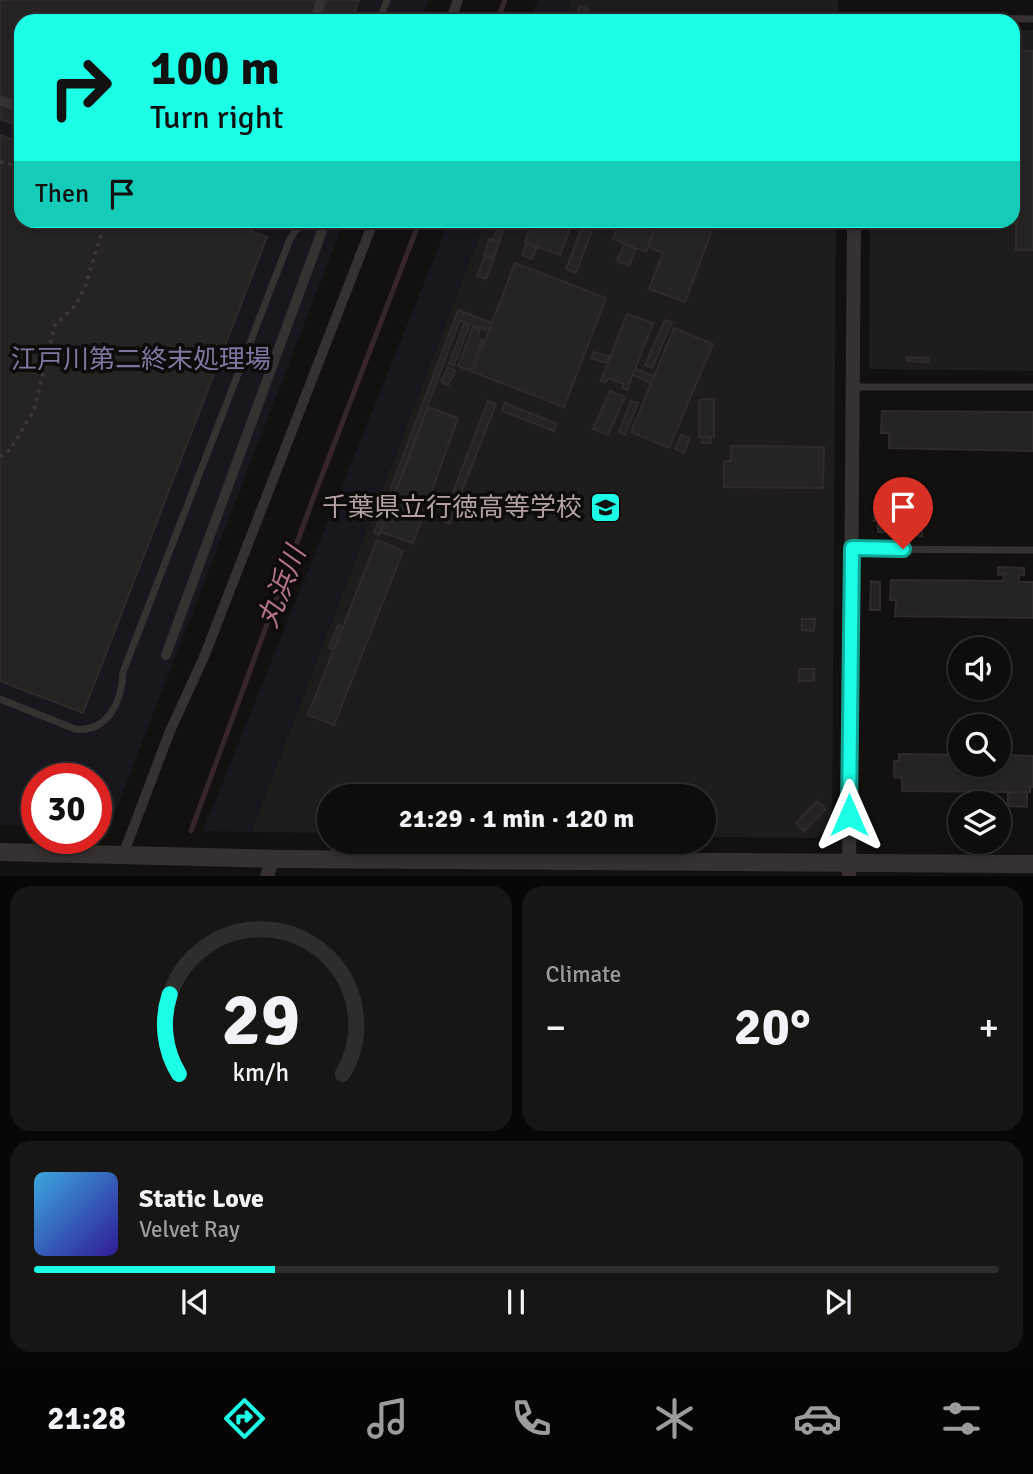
<!DOCTYPE html>
<html lang="en">
<head>
<meta charset="utf-8">
<style>
	:root { --surface:#0e0d0c; --page:#171615; --text:#f1f3f6; --muted:#9b9c9d; --line:#2e2d2d; --accent:#1bffe7 }
	body { margin:0; font-family:Signika,"Noto Sans JP",sans-serif; background:var(--page); color:var(--text); height:100vh; display:flex; flex-direction:column; font-size:26px; white-space:nowrap }
	* { box-sizing:border-box; margin:0 }
	p { font-size:23px; color:var(--muted) }
	.icon { flex:none; width:38px; height:38px; fill:none; stroke:currentColor; stroke-width:2; stroke-linecap:round; stroke-linejoin:round }
	.map { position:relative; height:876px; overflow:hidden }
	.drawer { display:flex; flex-direction:column; gap:10px; padding:10px; background:#080707; flex:1 }
	.drawer>* { flex:none }
	.banner { position:absolute; left:14px; top:14px; width:1006px; height:214px; border-radius:21px; box-shadow:0 4px 10px #0003,0 0 0 2px var(--line); background:#1bffe7; color:#111; overflow:hidden }
	.fabs { position:absolute; left:948px; top:637px; display:grid; gap:14px }
	.fabs a { display:grid; place-items:center; width:63px; height:63px; border-radius:50%; background:var(--surface); box-shadow:0 4px 10px #0003,0 0 0 2px var(--line); font-size:35px }
	.speed { position:absolute; left:21px; top:763px; display:flex; gap:14px; font-size:35px; font-weight:700; text-align:center }
	.speed>* { display:grid; place-content:center; width:91px; height:91px; border-radius:50%; background:var(--surface); box-shadow:0 4px 10px #0003,0 0 0 2px var(--line); line-height:1 }
	.speed .limit { border:10px solid #d22; background:#fff; color:#111 }
	.pin { position:absolute; display:grid; place-items:center; width:60px; height:60px; color:#fff; margin:-72px -30px; border-radius:50% 50% 50% 0; rotate:-45deg; box-shadow:0 0 7px #0007 }
	.pin .icon { rotate:45deg }
	.me { position:absolute; width:77px; margin:-38px; rotate:0deg; stroke-linejoin:round; filter:drop-shadow(0 0 5px #0008) }
	.turn { display:flex; align-items:center; gap:24px; height:147px; padding:0 21px; font-size:32px }
	.turn .icon { width:91px; height:91px; stroke-width:2.5 }
	.turn b { display:block; font-size:49px; line-height:60px }
	.then { display:flex; align-items:center; height:66px; padding:0 21px; background:#0003; gap:14px; font-size:26px }
	.big { font-size:52px; font-weight:700; line-height:1.1 }
	.drawer .card { flex:1; display:flex; flex-direction:column; justify-content:center; gap:10px; min-width:0; padding:0 24px; border-radius:21px; background:var(--page) }
	.drawer .dial { align-items:center; gap:0 }
	.dial svg { height:182px; overflow:visible; fill:none; stroke:var(--line); stroke-width:7; stroke-linecap:round; text-anchor:middle }
	.dial text { fill:var(--text); stroke:none }
	.song { display:flex; align-items:center; gap:21px }
	.cover { width:84px; height:84px; border-radius:10px; background:linear-gradient(135deg,hsl(200 70% 55%),hsl(250 70% 35%)) }
	.played { height:7px; border-radius:4px; background:linear-gradient(90deg,var(--accent) 25%,var(--line) 25%) }
	.keys { display:flex; justify-content:space-around; direction:ltr }
	.heat { display:flex; justify-content:space-between; align-items:center; font-size:38px; direction:ltr }
	.drawer .tiles { flex:1; display:grid; gap:10px; grid-template-columns:1fr 1fr }
	.card:last-child { grid-column:span 2 }
	.trip { position:absolute; left:317px; top:784px; width:399px; height:70px; border-radius:35px; background:var(--surface); box-shadow:0 4px 10px #0003,0 0 0 2px var(--line); font-weight:700; line-height:70px; text-align:center }
	.tabs { display:flex; height:112px; justify-content:space-around; align-items:center; background:#060505; color:var(--muted) }
	.tabs .icon { width:49px; height:49px }
	.tabs .on { color:var(--accent) }
	.tabs b { font-size:32px; color:var(--text) }
	.map>svg:first-child { display:block }
	.built { fill:#1f1c1c }
	.green { fill:#19161d }
	.pier { fill:#121110 }
	.lines { fill:none; stroke-linecap:round; stroke-linejoin:round }
	.stream { stroke:#36262b; stroke-width:5 }
	.building { fill:#262423; stroke:#2e2b2a; stroke-width:2 }
	.path { stroke:#3e3737; stroke-width:3.5; stroke-dasharray:3.5 5; stroke-linecap:butt }
	.service { stroke:#373131; stroke-width:7 }
	.pedestrian { stroke:#373131; stroke-width:10 }
	.minor { stroke:#373131; stroke-width:14 }
	.tertiary { stroke:#373131; stroke-width:18 }
	.route-casing { stroke:#12a696; stroke-width:18 }
	.route { stroke:#1bffe7; stroke-width:12 }
	.labels { text-anchor:middle; dominant-baseline:central; stroke-width:7; stroke-linejoin:round; paint-order:stroke }
	.park-label { font-size:26px; fill:#8275a1; stroke:#0d0c0b }
	.poi-label { font-size:26px; fill:#b4a0a2; stroke:#0d0c0b; text-anchor:end }
	.water-label { font-size:28px; font-style:italic; fill:#b37387; stroke:#0d0c0b }
</style>
</head>
<body>
<div class="map">
<svg width="1033" height="876" viewBox="0 0 1033 876">
	<rect width="100%" height="100%" fill="#121110"/>
	<path class="built" d="M 570,0 L 838,0 L 838,21 L 562,21 Z
		M 1013,30 L 1033,30 L 1033,371 L 869,369 L 870,221 L 1013,220 Z
		M 485,221 L 836,221 L 832,823 L 817,838 L 704,837 L 704,796 L 329,796 L 329,833 L 251,832 Z"/>
	<path class="green" d="M 0,0 L 429,0 L 421,21 L 21,21 L 21,220 L 344,221 L 109,828 L 96,828 L 96,779 L 37,779 L 37,826 L 0,825 Z
		M 538,0 L 570,0 L 562,21 L 529,21 Z
		M 449,221 L 485,221 L 251,832 L 203,831 Z"/>
	<path class="pier" d="M 166,831 L 204,832 L 188,876 L 150,875 Z"/>
	<g class="lines">
		<path class="stream" d="M 497,21 L 505,0
			M 191,831 L 313,499 L 420,220"/>
	</g>
	<path class="building" d="M 0,0 L 359,0 L 351,21 L 21,21 L 21,127 L 0,119 Z
		M 580,6 L 588,9 L 584,21 L 574,21 Z
		M 1013,51 L 1033,51 L 1033,250 L 1016,250 L 1016,168 L 1013,168 Z
		M 0,135 L 21,143 L 21,220 L 223,220 L 267,237 L 83,713 L 0,681 Z
		M 533,220 L 573,220 L 560,255 L 525,242 Z
		M 585,220 L 596,220 L 576,273 L 566,269 Z
		M 620,220 L 658,220 L 646,252 L 613,239 Z
		M 658,220 L 716,220 L 685,302 L 649,289 L 663,253 L 648,247 Z
		M 497,229 L 503,231 L 499,242 L 493,240 Z
		M 489,239 L 499,243 L 494,258 L 484,255 Z
		M 527,243 L 537,248 L 532,259 L 522,255 Z
		M 624,244 L 636,249 L 629,266 L 617,261 Z
		M 485,256 L 494,259 L 486,279 L 477,276 Z
		M 515,263 L 606,298 L 564,407 L 473,372 Z
		M 458,310 L 492,323 L 489,331 L 460,320 L 379,535 L 374,533 Z
		M 627,314 L 653,323 L 627,390 L 622,388 L 624,384 L 608,378 L 605,382 L 601,381 Z
		M 665,320 L 672,323 L 652,368 L 645,365 Z
		M 464,324 L 469,326 L 454,365 L 449,364 Z
		M 473,327 L 480,330 L 477,338 L 483,340 L 470,371 L 458,366 Z
		M 674,328 L 713,344 L 669,448 L 631,432 Z
		M 593,352 L 609,356 L 607,363 L 591,358 Z
		M 907,357 L 928,358 L 928,362 L 907,361 Z
		M 448,367 L 455,371 L 448,385 L 441,382 Z
		M 635,369 L 654,376 L 651,383 L 633,375 Z
		M 610,391 L 625,397 L 608,435 L 593,429 Z
		M 714,399 L 714,437 L 699,437 L 699,400 Z
		M 488,401 L 496,404 L 449,524 L 442,521 Z
		M 631,401 L 638,403 L 625,435 L 619,432 Z
		M 505,403 L 557,424 L 554,431 L 502,411 Z
		M 428,407 L 458,418 L 413,543 L 381,532 Z
		M 882,411 L 1033,412 L 1033,451 L 889,448 L 889,433 L 881,433 Z
		M 681,435 L 690,438 L 684,453 L 675,449 Z
		M 702,437 L 711,437 L 711,443 L 702,443 Z
		M 731,446 L 824,447 L 823,488 L 724,487 L 724,461 L 731,461 Z
		M 920,499 L 930,500 L 930,508 L 920,508 Z
		M 875,500 L 888,500 L 888,521 L 874,521 Z
		M 892,514 L 904,514 L 904,532 L 891,532 Z
		M 908,514 L 927,514 L 926,526 L 907,525 Z
		M 878,521 L 888,521 L 888,532 L 878,532 Z
		M 907,525 L 922,525 L 922,536 L 907,535 Z
		M 377,540 L 403,551 L 334,725 L 308,715 Z
		M 998,567 L 1024,568 L 1024,575 L 1019,575 L 1019,582 L 1033,582 L 1033,618 L 895,616 L 896,600 L 890,600 L 891,580 L 1003,581 L 1004,574 L 998,575 Z
		M 871,581 L 880,582 L 880,610 L 870,610 Z
		M 802,619 L 815,619 L 814,631 L 802,630 Z
		M 338,625 L 343,627 L 334,650 L 329,648 Z
		M 800,669 L 814,669 L 814,681 L 799,681 Z
		M 899,754 L 961,755 L 961,765 L 999,765 L 999,755 L 1033,756 L 1033,787 L 1030,787 L 1030,792 L 902,791 L 902,778 L 894,777 L 894,761 L 899,761 Z
		M 1008,792 L 1027,792 L 1027,807 L 1008,806 Z
		M 817,801 L 826,809 L 804,831 L 796,823 Z"/>
	<g class="lines">
		<path class="path" d="M 0,162 L 21,166
			M 0,457 L 10,450 L 34,410 L 55,325 L 75,306 L 85,287 L 101,235 L 100,220"/>
		<path class="service" d="M 379,21 L 387,0
			M 889,21 L 897,17 L 1033,19
			M 853,387 L 1033,387
			M 852,549 L 1033,550
			M 0,699 L 75,729 C 108,733 122,701 123,672 L 290,239 L 303,220"/>
		<path class="pedestrian" d="M 315,21 L 321,0
			M 450,21 L 458,0
			M 0,100 L 21,108
			M 166,655 L 326,220
			M 123,855 L 170,731 L 204,657 L 374,220"/>
		<path class="minor" d="M 267,876 L 273,859
			M 849,876 L 854,220"/>
		<path class="tertiary" d="M 0,852 L 281,859 L 1033,864"/>
	</g>
	<g class="lines">
		<defs>
			<path id="route" d="M 849,815 L 852,548 L 903,549"/>
		</defs>
		<use href="#route" class="route-casing"/>
		<use href="#route" class="route"/>
	</g>
	<defs>
		<symbol id="school-square" viewBox="-11 -11 22 22"><rect x="-9" y="-9" width="18" height="18" rx="4" fill="#1bffe7" stroke="#0d0c0b"/><path d="M0-5L7-2L0 1L-7-2ZM-4 1L0 2.5L4 1V4Q0 6-4 4Z" fill="#111"/></symbol>
	</defs>
	<g fill-rule="evenodd">
		<use href="#school-square" x="588" y="490" width="35" height="35"/>
	</g>
	<g class="labels">
		<g class="park-label">
			<text x="141" y="360">江戸川第二終末処理場</text>
		</g>
		<g class="poi-label">
			<text x="582" y="508">千葉県立行徳高等学校</text>
		</g>
		<g class="water-label">
			<text transform="translate(282 587) rotate(-69)">丸浜川</text>
		</g>
	</g>
</svg>
<div class="fabs">
<a><svg class="icon" aria-label="sound" viewBox="0 0 24 24"><path d="M4 9h4l5-4v14l-5-4H4zM17 9q2 3 0 6"/></svg></a>
<a><svg class="icon" aria-label="search" viewBox="0 0 24 24"><circle cx="10" cy="10" r="6"/><path d="M15 15l6 6"/></svg></a>
<a><svg class="icon" aria-label="layers" viewBox="0 0 24 24"><path d="M12 4l9 5-9 5-9-5zM3 14l9 5 9-5"/></svg></a>
</div>
<div class="speed"><div class="limit">30</div></div>
<div class="pin" style="left:903px;top:549px;background:#d93025"><svg class="icon" aria-label="arrive" viewBox="0 0 24 24"><path d="M6 21V4h12l-3 4 3 4H6"/></svg></div>
<svg class="me" style="left:849px;top:815px" viewBox="-20 -20 40 40"><path d="M0-17L14 15 0 8-14 15z" fill="#1bffe7" stroke="#fff" stroke-width="4"/></svg>
<div class="trip">21:29 · 1 min · 120 m</div>
<div class="banner">
<div class="turn"><svg class="icon" aria-label="right" viewBox="0 0 24 24"><path d="M7 20v-9h11M14 6l5 5-5 5"/></svg><div><b>100 m</b>Turn right</div></div>
<div class="then">Then<svg class="icon" aria-label="arrive" viewBox="0 0 24 24"><path d="M6 21V4h12l-3 4 3 4H6"/></svg></div>
</div>
</div>
<section class="drawer">
<div class="tiles">
<div class="card dial"><svg viewBox="0 0 100 80">
<path d="M14 69A42 42 0 1 1 86 69"/>
<path d="M14 69A42 42 0 0 1 10 34" stroke="#1bffe7"/>
<text x="50" y="56" font-size="32" font-weight="700">29</text>
<text x="50" y="72" font-size="11">km/h</text>
</svg></div>
<div class="card"><p>Climate</p>
<div class="heat"><a>−</a><b class="big">20°</b><a>+</a></div>
</div>
<div class="card">
<div class="song"><i class="cover"></i><div><b>Static Love</b><p>Velvet Ray</p></div></div>
<div class="played"></div>
<div class="keys"><svg class="icon" aria-label="previous" viewBox="0 0 24 24"><path d="M18 5L8 12l10 7zM5 5v14"/></svg><svg class="icon" aria-label="pause" viewBox="0 0 24 24"><path d="M8 5v14M16 5v14"/></svg><svg class="icon" aria-label="next" viewBox="0 0 24 24"><path d="M6 5l10 7-10 7zM19 5v14"/></svg></div>
</div>
</div>
</section>
<nav class="tabs">
<b>21:28</b>
<svg class="icon on" aria-label="directions" viewBox="0 0 24 24"><path d="M12 3l9 9-9 9-9-9zM9 14v-3h6M13 9l2 2-2 2"/></svg>
<svg class="icon" aria-label="music" viewBox="0 0 24 24"><path d="M9 18V5l10-2v13"/><circle cx="6" cy="18" r="3"/><circle cx="16" cy="16" r="3"/></svg>
<svg class="icon" aria-label="phone" viewBox="0 0 24 24"><path d="M5 4h4l2 5-3 2q2 4 5 5l2-3 5 2v4C11 20 4 13 5 4z"/></svg>
<svg class="icon" aria-label="climate" viewBox="0 0 24 24"><path d="M12 3v18M4 7l16 10M4 17L20 7"/></svg>
<svg class="icon" aria-label="car" viewBox="0 0 24 24"><path d="M5 17H2v-5l4-1 3-4h7l3 4 3 1v5h-3M9 17h6M6 11h13"/><circle cx="7" cy="17" r="2"/><circle cx="17" cy="17" r="2"/></svg>
<svg class="icon" aria-label="filters" viewBox="0 0 24 24"><path d="M4 7h16M4 17h16"/><circle cx="9" cy="7" r="2"/><circle cx="15" cy="17" r="2"/></svg>
</nav>
</body>
</html>
